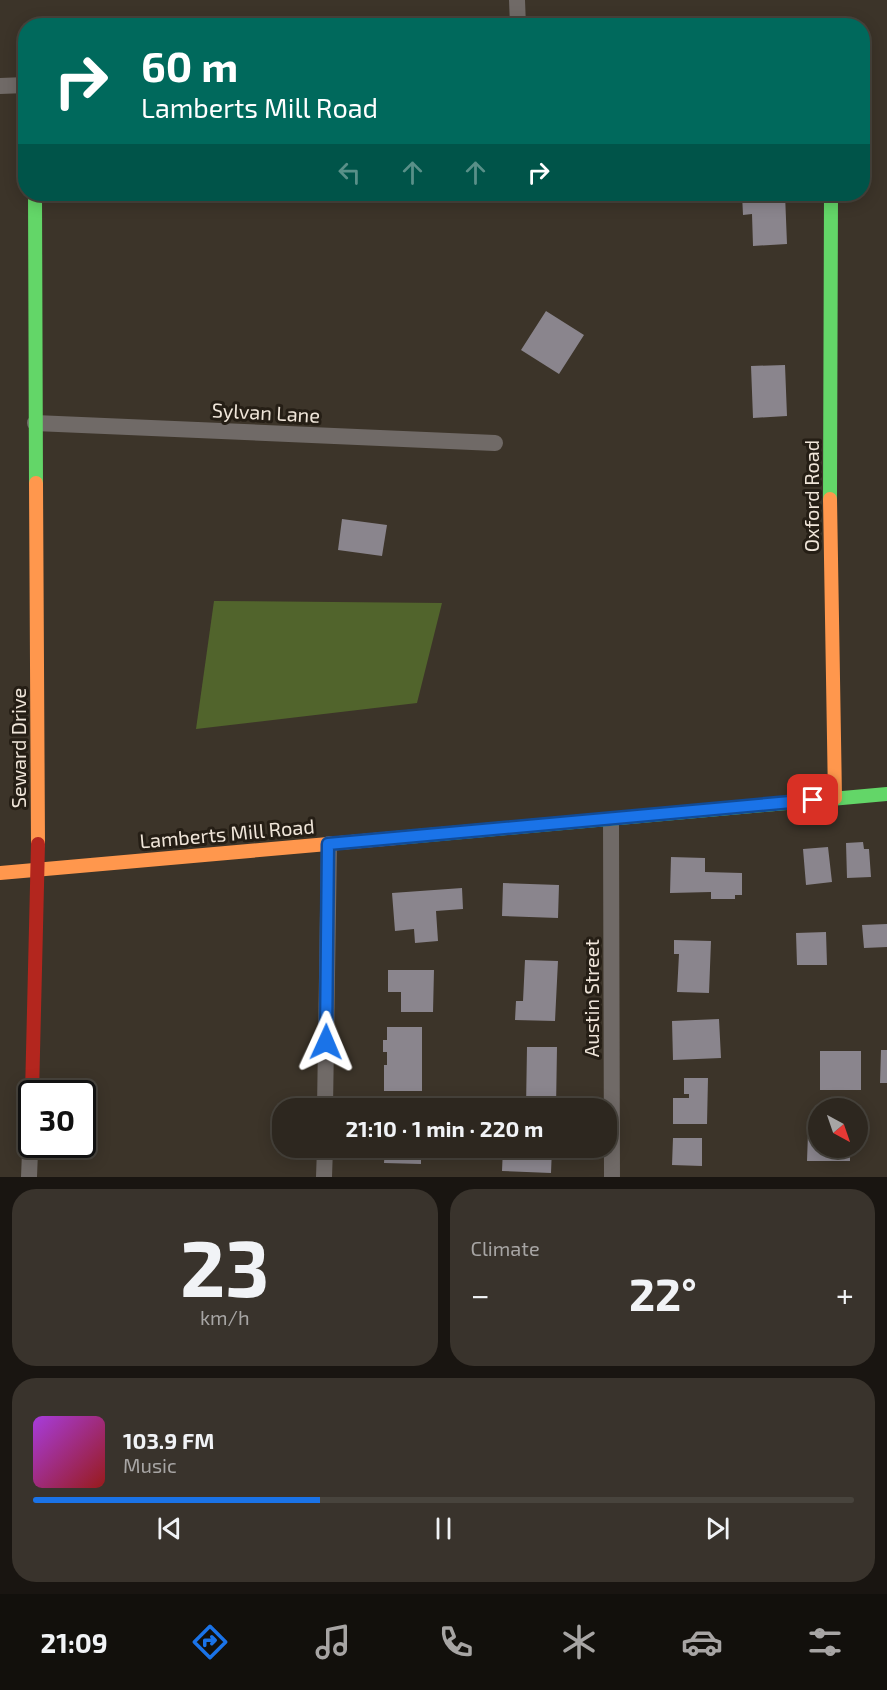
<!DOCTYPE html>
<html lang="en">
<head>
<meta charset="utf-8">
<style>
	:root { --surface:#2d271f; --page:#39332c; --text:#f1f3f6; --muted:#a7a5a4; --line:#48443d; --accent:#1a73e8 }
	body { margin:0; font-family:"Exo 2",sans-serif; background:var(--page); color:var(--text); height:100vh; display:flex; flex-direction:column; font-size:22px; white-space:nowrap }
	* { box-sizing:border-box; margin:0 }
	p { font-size:20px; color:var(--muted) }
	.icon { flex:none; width:33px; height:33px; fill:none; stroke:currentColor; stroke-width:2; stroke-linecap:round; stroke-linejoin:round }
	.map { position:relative; height:1177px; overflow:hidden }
	.panel { display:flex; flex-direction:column; gap:12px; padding:12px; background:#191511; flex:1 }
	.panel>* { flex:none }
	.hud { position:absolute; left:18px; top:18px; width:852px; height:183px; border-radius:24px; box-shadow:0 3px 15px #0003,0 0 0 2px var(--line); background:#00695c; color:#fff; overflow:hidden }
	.needle { width:39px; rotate:140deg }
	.buttons { position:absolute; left:808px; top:1098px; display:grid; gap:12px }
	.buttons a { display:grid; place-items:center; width:60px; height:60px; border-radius:50%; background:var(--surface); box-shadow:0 3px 15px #0003,0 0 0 2px var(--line); font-size:30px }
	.speed { position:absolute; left:18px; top:1080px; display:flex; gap:12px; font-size:30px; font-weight:700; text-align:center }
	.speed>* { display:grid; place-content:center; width:78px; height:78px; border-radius:50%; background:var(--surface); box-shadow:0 3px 15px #0003,0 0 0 2px var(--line); line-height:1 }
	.speed .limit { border:3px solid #111; border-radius:9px; background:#fff; color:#111 }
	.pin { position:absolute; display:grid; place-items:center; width:51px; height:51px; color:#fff; margin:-26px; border-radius:12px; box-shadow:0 3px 9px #0006 }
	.me { position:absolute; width:66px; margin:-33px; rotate:1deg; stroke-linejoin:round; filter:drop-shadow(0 0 4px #0008) }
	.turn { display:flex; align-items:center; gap:21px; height:126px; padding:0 24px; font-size:27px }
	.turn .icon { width:78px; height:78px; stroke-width:2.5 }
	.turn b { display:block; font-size:42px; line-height:51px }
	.lanes { display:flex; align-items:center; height:57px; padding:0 24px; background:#0003; justify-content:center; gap:30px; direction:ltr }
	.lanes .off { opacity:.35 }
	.big { font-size:45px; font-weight:700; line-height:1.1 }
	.panel .widget { flex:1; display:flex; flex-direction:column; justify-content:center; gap:9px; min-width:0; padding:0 21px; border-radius:24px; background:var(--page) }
	.panel .dial { align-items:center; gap:0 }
	.dial b { font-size:78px; line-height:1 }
	.song { display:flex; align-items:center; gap:18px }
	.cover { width:72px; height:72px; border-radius:9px; background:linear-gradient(135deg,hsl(280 70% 55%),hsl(0 70% 35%)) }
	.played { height:6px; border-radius:3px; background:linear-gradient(90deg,var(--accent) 35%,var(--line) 35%) }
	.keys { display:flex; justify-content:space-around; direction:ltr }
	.heat { display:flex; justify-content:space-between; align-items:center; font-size:33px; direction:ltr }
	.panel .tiles { flex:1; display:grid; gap:12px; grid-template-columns:1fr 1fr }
	.widget:last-child { grid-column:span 2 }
	.trip { position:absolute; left:272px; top:1098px; width:345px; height:60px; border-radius:24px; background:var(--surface); box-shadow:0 3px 15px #0003,0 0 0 2px var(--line); font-weight:700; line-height:60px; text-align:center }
	.menu { display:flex; height:96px; justify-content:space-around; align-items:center; background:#12100c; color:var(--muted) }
	.menu .icon { width:42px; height:42px }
	.menu .active { color:var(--accent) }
	.menu b { font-size:27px; color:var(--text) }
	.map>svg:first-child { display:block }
	.forest { fill:#51642c }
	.building { fill:#8a858d }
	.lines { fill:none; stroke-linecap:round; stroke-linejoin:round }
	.street { stroke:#706a67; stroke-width:16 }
	.fast { stroke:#63d668; stroke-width:14 }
	.slow { stroke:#ff974d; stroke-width:14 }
	.jam { stroke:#b3261e; stroke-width:14 }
	.route-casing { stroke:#114b97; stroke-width:15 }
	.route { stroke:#1a73e8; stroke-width:10 }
	.labels { text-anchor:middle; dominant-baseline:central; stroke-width:6; stroke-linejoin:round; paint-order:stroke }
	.street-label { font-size:20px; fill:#efe5d9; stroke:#251e15 }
</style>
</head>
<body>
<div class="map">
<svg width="887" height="1177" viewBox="0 0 887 1177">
	<rect width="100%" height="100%" fill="#3c3429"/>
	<path class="forest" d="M 214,601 L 442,603 L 417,703 L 196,729 Z"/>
	<path class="building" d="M 742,194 L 785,194 L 787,244 L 753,246 L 752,214 L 743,215 Z
		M 546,311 L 584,335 L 559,374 L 521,350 Z
		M 785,365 L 787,416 L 753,418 L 751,366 Z
		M 342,519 L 387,525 L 382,556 L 338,550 Z
		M 863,842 L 864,849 L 869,849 L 871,877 L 847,878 L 846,843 Z
		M 828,847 L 832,882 L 806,885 L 803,849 Z
		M 671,857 L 705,858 L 705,872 L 742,873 L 742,895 L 735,895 L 735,899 L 711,899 L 711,892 L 670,893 Z
		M 503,883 L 559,885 L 558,918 L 502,916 Z
		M 462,888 L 463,909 L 436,911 L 438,941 L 415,943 L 414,929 L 395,931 L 392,893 Z
		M 887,924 L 887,947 L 864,948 L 862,925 Z
		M 826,932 L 827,965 L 797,965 L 796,933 Z
		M 674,940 L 711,941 L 709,993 L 677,992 L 679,954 L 674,954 Z
		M 525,960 L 558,961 L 555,1021 L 515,1020 L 516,1001 L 523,1001 Z
		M 388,970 L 434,970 L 433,1012 L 401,1012 L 401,992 L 388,992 Z
		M 719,1019 L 721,1058 L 673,1060 L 672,1021 Z
		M 387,1027 L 422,1027 L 422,1091 L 384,1091 L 384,1065 L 387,1065 L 387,1052 L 383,1052 L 383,1040 L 387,1040 Z
		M 527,1047 L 557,1047 L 556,1108 L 526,1108 Z
		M 881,1050 L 887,1050 L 887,1083 L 880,1083 Z
		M 820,1051 L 861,1051 L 861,1090 L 820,1090 Z
		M 684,1078 L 708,1078 L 707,1124 L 673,1124 L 673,1098 L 689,1098 L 689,1094 L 684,1094 Z
		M 386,1103 L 422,1103 L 422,1108 L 386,1108 Z
		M 808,1133 L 819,1133 L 819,1148 L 850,1148 L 850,1161 L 807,1161 Z
		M 673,1138 L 702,1138 L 702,1166 L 672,1165 Z
		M 385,1148 L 421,1148 L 421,1164 L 384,1163 Z
		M 503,1148 L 552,1148 L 551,1173 L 502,1171 Z"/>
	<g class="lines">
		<path class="street" d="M 517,0 L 518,26
			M 0,86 L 26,85
			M 35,423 L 495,443
			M 611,820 L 612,1177
			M 325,1108 L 329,844
			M 29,1177 L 32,1102
			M 324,1177 L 325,1148"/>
		<path class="fast" d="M 35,194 L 36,483
			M 830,499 L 831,194
			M 396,838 L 887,794"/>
		<path class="slow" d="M 36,483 L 38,844
			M 830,499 L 835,798
			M 0,873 L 396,838"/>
		<path class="jam" d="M 32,1094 L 38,844"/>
	</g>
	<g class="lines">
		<defs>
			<path id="route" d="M 326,1042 L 328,844 L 813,800"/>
		</defs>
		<use href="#route" class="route-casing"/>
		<use href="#route" class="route"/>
	</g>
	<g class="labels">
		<g class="street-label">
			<text transform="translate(266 412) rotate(3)">Sylvan Lane</text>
			<text transform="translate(811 496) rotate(-90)">Oxford Road</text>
			<text transform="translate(18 748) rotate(-90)">Seward Drive</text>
			<text transform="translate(227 833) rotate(-5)">Lamberts Mill Road</text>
			<text transform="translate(591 998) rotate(-90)">Austin Street</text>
		</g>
	</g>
</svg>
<div class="buttons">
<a><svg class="needle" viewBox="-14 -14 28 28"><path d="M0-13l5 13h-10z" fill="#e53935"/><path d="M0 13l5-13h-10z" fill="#a7a5a4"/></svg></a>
</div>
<div class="speed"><div class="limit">30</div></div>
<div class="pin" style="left:813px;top:800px;background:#d93025"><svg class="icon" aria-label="arrive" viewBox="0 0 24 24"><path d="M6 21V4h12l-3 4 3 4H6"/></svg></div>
<svg class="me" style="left:326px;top:1042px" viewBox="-20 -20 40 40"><path d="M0-17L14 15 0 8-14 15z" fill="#1a73e8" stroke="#fff" stroke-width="4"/></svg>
<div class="trip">21:10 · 1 min · 220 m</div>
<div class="hud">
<div class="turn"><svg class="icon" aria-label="right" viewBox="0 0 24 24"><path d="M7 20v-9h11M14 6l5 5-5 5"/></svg><div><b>60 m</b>Lamberts Mill Road</div></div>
<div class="lanes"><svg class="icon off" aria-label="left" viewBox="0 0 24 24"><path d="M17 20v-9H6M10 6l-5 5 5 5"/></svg><svg class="icon off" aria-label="ahead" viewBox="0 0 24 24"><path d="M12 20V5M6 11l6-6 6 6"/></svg><svg class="icon off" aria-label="ahead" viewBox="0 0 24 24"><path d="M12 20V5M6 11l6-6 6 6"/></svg><svg class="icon" aria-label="right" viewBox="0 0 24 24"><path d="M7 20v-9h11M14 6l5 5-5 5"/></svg></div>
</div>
</div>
<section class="panel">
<div class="tiles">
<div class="widget dial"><b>23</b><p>km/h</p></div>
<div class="widget"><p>Climate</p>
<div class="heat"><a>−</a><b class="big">22°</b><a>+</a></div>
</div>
<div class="widget">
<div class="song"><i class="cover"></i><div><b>103.9 FM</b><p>Music</p></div></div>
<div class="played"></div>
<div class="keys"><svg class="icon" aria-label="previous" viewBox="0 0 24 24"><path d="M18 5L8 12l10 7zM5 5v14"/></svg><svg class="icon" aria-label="pause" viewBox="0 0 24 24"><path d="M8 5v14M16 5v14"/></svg><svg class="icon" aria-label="next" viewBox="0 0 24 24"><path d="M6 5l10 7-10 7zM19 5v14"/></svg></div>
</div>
</div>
</section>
<nav class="menu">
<b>21:09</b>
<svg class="icon active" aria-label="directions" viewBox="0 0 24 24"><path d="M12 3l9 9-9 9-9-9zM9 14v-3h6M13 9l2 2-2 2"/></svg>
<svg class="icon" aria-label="music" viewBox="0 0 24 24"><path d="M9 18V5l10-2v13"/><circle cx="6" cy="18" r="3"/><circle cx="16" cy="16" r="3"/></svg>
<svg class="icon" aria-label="phone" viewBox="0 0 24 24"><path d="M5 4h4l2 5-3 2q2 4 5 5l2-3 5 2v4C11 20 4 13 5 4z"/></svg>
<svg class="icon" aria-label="climate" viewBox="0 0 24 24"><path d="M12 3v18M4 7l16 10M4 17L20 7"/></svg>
<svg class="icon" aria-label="car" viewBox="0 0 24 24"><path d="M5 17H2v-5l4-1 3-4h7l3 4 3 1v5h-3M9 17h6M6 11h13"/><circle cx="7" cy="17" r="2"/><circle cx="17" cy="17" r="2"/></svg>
<svg class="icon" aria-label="filters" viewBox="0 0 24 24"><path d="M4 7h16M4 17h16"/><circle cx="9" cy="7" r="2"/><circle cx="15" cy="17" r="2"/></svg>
</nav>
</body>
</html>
